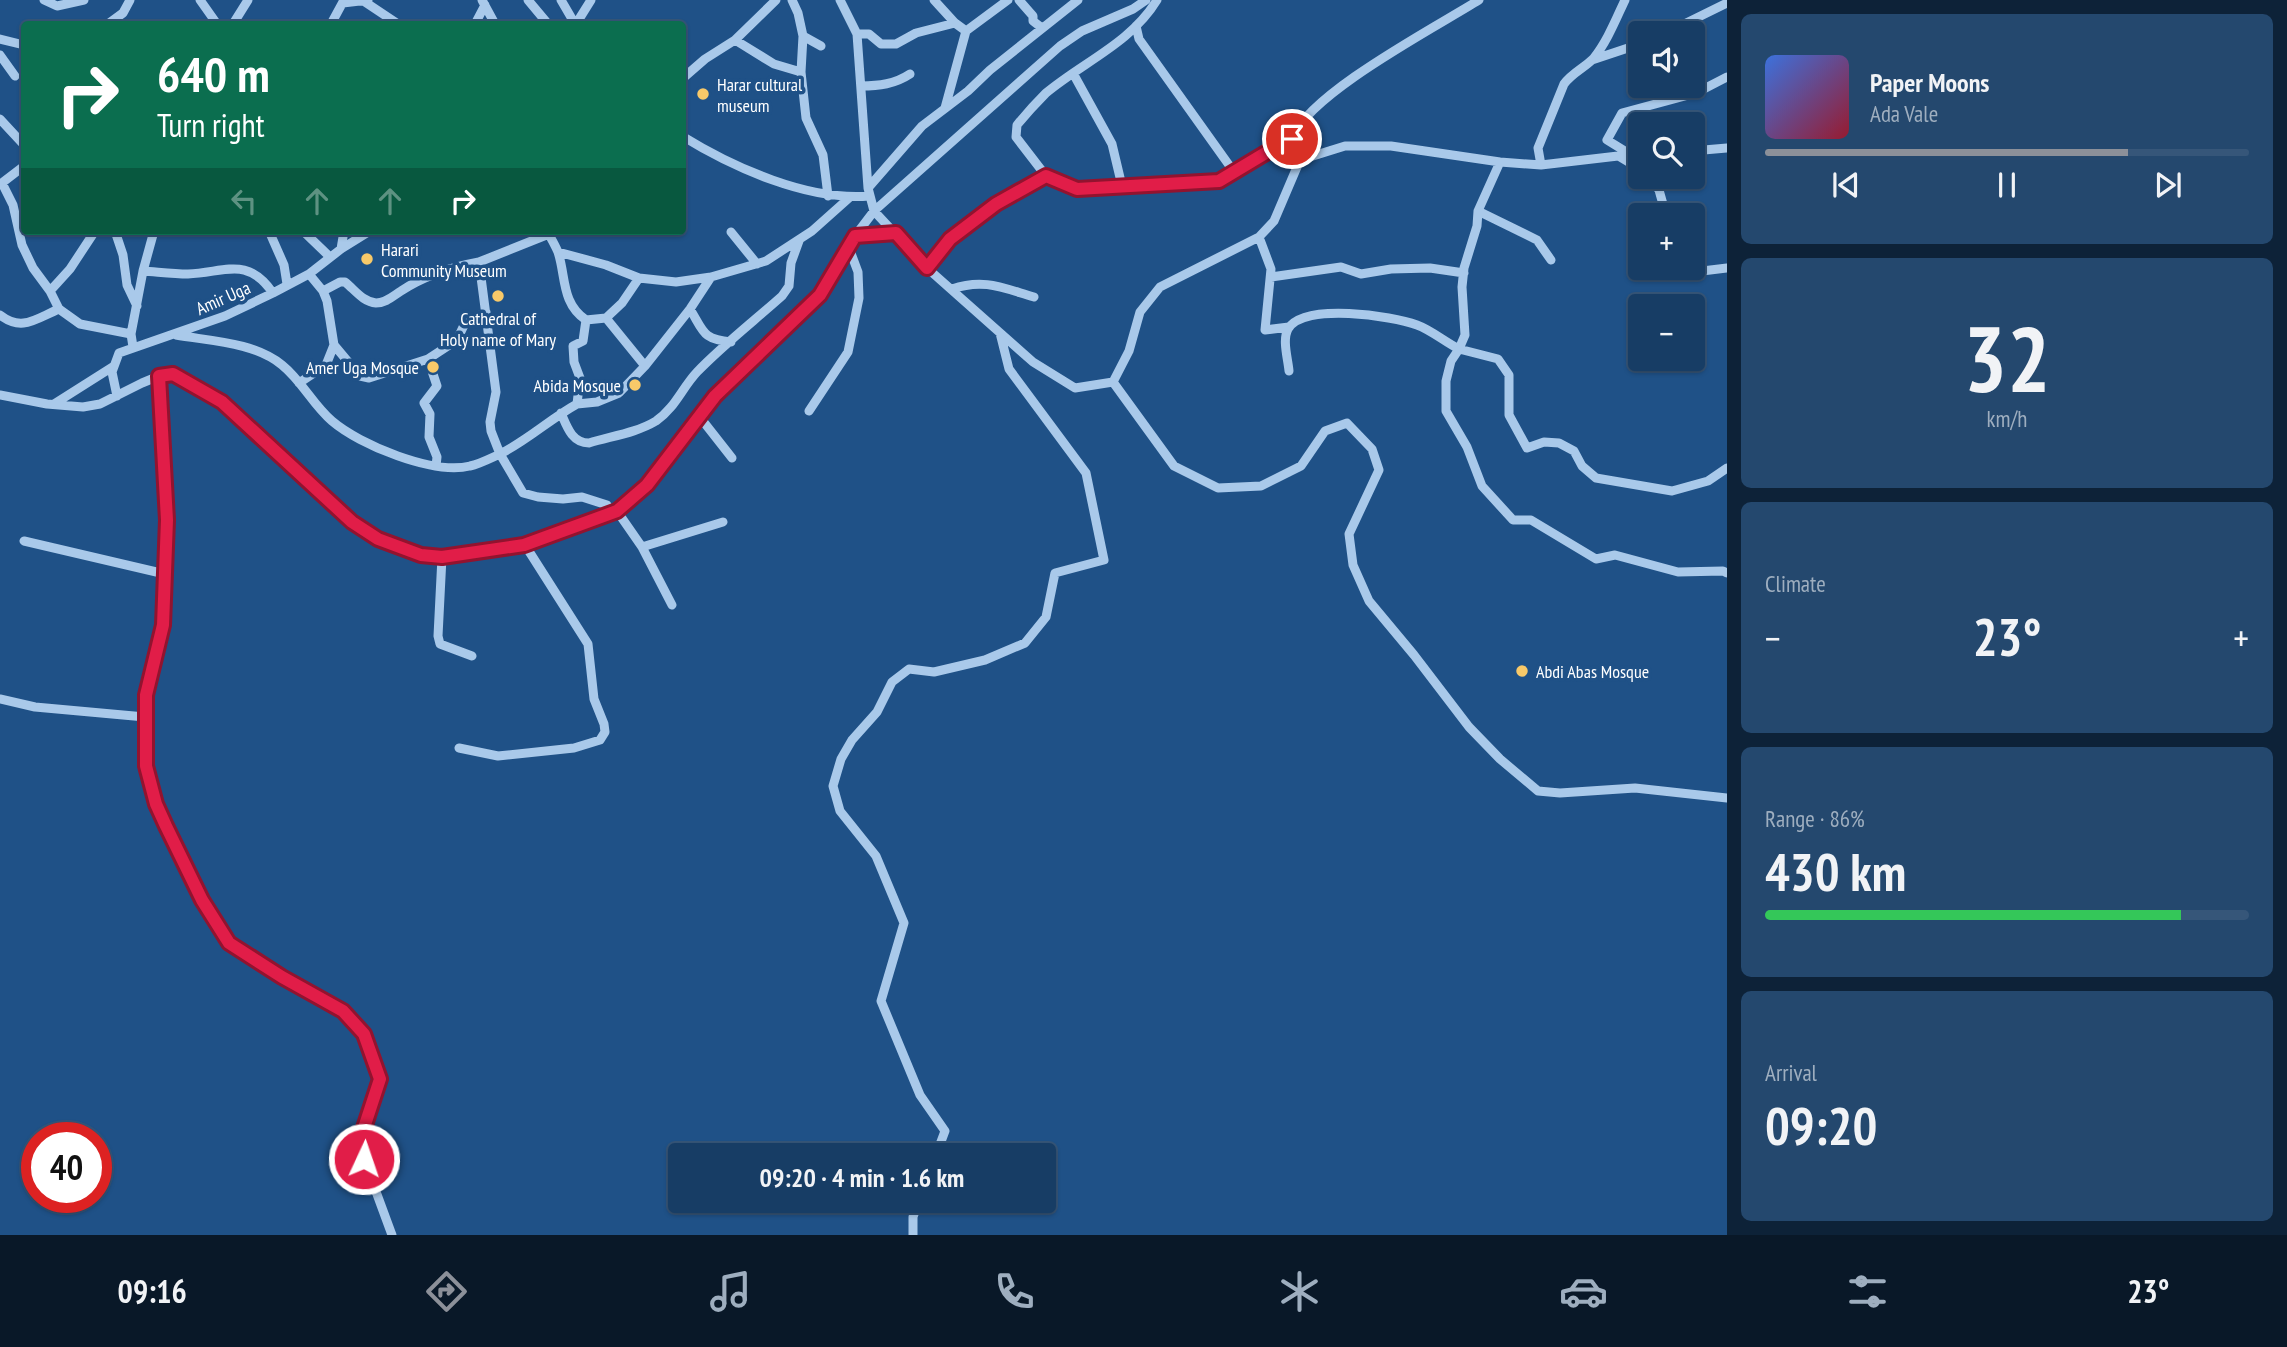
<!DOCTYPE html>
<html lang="en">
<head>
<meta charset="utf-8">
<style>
	:root { --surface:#173d65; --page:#24486e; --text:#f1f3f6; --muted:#9eaebf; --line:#365679; --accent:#8c9099 }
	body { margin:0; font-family:"PT Sans Narrow",sans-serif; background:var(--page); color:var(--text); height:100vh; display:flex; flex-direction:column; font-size:26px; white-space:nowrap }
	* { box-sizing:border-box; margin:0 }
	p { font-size:23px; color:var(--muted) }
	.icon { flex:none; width:38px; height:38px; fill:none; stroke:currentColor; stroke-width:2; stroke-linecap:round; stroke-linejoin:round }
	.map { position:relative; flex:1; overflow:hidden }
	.sheet { display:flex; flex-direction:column; gap:14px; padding:14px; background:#0d2238; width:560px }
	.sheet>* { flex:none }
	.guide { position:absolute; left:21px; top:21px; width:665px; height:214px; border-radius:7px; box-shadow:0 2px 5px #0004,0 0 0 2px var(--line); background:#0b6e4f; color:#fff; overflow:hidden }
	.controls { position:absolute; left:1628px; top:21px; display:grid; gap:14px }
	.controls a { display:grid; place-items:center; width:77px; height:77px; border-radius:7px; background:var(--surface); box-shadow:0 2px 5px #0004,0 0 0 2px var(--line); font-size:35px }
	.speed { position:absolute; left:21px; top:1122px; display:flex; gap:14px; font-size:35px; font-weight:700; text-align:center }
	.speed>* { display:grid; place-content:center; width:91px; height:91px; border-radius:50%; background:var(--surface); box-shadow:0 2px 5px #0004,0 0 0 2px var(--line); line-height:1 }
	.speed .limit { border:10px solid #d22; background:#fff; color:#111 }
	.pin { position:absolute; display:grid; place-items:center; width:60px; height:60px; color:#fff; margin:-30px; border:4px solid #fff; border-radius:50%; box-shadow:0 2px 7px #0007 }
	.me { position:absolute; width:77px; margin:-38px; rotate:3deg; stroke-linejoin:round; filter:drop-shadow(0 0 5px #0008) }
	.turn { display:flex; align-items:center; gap:24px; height:147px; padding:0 21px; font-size:32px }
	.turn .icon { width:91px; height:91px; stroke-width:2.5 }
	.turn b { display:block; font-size:49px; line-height:60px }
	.lanes { display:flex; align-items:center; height:66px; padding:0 21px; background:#0003; justify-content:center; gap:35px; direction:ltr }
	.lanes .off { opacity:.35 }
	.big { font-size:52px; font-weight:600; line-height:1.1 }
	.sheet .card { flex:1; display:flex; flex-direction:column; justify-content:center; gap:10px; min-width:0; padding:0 24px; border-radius:10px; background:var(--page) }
	.sheet .dial { align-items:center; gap:0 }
	.dial b { font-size:91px; line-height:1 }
	.song { display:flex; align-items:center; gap:21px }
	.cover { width:84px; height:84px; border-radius:10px; background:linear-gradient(135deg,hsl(220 70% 55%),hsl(350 70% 35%)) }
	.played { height:7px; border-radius:4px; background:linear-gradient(90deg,var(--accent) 75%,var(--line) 75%) }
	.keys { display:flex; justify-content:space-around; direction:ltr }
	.heat { display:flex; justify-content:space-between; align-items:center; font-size:38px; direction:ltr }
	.charge { height:10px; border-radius:5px; background:linear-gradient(90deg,#34c759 86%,var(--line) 0) }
	.trip { position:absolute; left:668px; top:1143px; width:388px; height:70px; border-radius:7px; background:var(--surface); box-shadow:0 2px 5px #0004,0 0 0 2px var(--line); font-weight:600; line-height:70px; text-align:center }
	.tabs { display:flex; height:112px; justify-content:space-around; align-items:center; background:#091828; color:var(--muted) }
	.tabs .icon { width:49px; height:49px }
	.tabs .on { color:var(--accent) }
	.tabs b { font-size:32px; color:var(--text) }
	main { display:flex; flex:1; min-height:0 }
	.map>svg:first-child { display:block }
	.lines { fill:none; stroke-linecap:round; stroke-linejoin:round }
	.minor { stroke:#a9c9ea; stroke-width:9 }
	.route-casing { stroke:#92132f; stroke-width:18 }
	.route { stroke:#e11d48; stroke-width:12 }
	.poi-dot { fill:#f8c969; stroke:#1f5187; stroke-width:2.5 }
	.labels { text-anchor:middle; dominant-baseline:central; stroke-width:7; stroke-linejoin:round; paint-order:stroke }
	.poi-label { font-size:18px; fill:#fff; stroke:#1f5187; text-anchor:start }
	.street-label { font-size:18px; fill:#fff; stroke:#1f5187 }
</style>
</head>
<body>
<main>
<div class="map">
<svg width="1727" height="1235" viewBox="0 0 1727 1235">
	<rect width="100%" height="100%" fill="#1f5187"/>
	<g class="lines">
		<path class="minor" d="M 44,0 L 57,6 L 84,0
			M 200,0 L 217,24
			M 482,0 L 495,24
			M 528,0 L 548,24
			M 561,0 L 575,24
			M 792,0 L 798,13 L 803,36 L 801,72 L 806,118 L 823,155 L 828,196
			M 840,0 L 857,34 L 868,188 L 874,211 L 927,268 L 1033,362 L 1075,388 L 1113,382 L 1129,351 L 1140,312 L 1160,287 L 1259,237 L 1274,221 L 1300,160 L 1345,146 L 1391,146 L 1500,162 L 1541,165 L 1618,156 L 1640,156
			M 934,0 L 955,23 L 966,31
			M 1019,0 L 1033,16 L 1033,21 L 1042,28
			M 1157,0 C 1131,43 1083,62 1046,93 C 1036,103 1026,114 1017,125 L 1016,137 L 1046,176 L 1077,189 L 1219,181 L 1270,151 L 1292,153
			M 365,2 L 398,24
			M 343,3 L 368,0
			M 108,24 L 123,13 L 130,0
			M 233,24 L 248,0
			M 331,24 L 344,0
			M 475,24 L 485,5
			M 576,24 L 591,0
			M 1136,26 L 1139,39 L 1234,172
			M 1666,33 L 1727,3
			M 857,34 L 869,34 L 881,44 L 896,44 L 916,33 L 955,23
			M 803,36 L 821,46
			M 0,39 L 24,45
			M 735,40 L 774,64 L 801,72
			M 0,55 L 15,76
			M 1592,60 L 1640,44
			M 1074,75 L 1112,144 L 1122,186
			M 682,79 L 705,59 L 735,40 L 776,0
			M 861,86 C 879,86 895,84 910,74
			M 945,108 L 966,31 L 1008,0
			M 0,119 L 24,145
			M 682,136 C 734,168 808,201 869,196
			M 1692,151 L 1727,148
			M 1633,156 L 1607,140 L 1622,113 L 1696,93 L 1727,77
			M 1296,157 L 1292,153 C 1292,148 1291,142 1293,137 C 1310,93 1436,27 1479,0
			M 1620,157 L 1640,169
			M 1541,165 L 1538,148 L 1564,84 C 1572,73 1584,68 1593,59 C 1607,42 1616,19 1625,0
			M 1649,177 L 1659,190 L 1666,215
			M 2,183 L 24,166
			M 0,184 L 2,183 L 13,205 L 22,245 L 33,268 L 50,291 L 59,309
			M 868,188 L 922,126 L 968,91 L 990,70 L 1078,0
			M 1478,211 L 1537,240 L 1551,260
			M 115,231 L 123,255 L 127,285 L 137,306
			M 269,231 L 284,265 L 287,284
			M 303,231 L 330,257
			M 731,232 L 757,264
			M 855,236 L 874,211 L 1060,46 L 1082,31 L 1133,9 L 1146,0
			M 1259,237 L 1271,269 L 1265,330 L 1289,327
			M 341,249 L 344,231
			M 558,252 L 606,265 L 639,278 L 676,282 L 711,277 L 766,261 L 812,231 L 849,198
			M 479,262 L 549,234
			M 927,268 L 950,239 L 996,204 L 1046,176
			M 1687,268 L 1694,272 L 1727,268
			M 143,271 C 158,272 173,274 188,274 C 224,273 247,255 273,293
			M 309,274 L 323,291 L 340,282 L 345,282 C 355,290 363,302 376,303 C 386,303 393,296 401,291 C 425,275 452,267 479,262 L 496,392 L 490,422 L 491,431 L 500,454 C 528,440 550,419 577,404 L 580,378 L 574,362 L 573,346 L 583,341 L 586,320 C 561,303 566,276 558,252 C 555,245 551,238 547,231
			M 1271,277 L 1341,267 L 1361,274 L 1391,269 L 1430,268 L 1464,273
			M 952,289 C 984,278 1003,288 1034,297
			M 50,291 L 70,269 L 95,231
			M 323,291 L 327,301 L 334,345 L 360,376 L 369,378 L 428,359 L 457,340 L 465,323 L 486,312
			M 690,309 C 704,332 702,339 731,342
			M 0,315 C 22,332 35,319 59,309 L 80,324 L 131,334 L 133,347
			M 606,318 L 622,303 L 639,278
			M 586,320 L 606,318 L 645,366
			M 131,334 L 143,271 L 154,231
			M 176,335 C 210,341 254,342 282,365 C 302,381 313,405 332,421 C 360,445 433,475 470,466 C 480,464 491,458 500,454 L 523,493 L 538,497 L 563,499 L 582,497 L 607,505
			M 428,359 L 437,386 L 424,403 L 430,414 L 429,437 L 437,457 L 436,466
			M 1289,371 C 1288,359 1282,340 1288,329 C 1304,302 1392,316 1417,325 C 1431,330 1445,342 1459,349 L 1465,335 L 1462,287 L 1464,268 L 1477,226 L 1478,211 L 1500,162
			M 159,376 L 167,520 L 163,625 L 146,695 L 145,717 L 146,766 L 156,804 L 202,899 L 229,943 L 282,977 L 343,1011 L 364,1034 L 380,1079 L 362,1134 L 364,1159 L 392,1235
			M 1113,382 L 1174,466 L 1218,488 L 1261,486 L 1301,466 L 1325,431 L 1347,423 L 1372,449 L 1379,470 L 1349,534 L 1353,565 L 1369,601 L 1414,655 L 1469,727 L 1500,759 L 1538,791 L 1560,793 L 1635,788 L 1727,798
			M 299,383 L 326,365 L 334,345
			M 0,395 L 47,404 L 83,407 L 100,404 L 142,383 L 159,376 L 173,374 L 222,402 L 352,522 L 378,539 L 421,555 L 442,557 L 525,545 L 617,511 L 647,485 L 715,396 L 820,295 L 855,236 L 896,233
			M 117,396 L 112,372 L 119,353 L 225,316 L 273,293 L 309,274 L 341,249 L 370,231
			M 54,404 L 114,366
			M 577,404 L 597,402 L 619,393 L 645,366 L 690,309 L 711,277
			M 809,411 L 848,352 L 859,298 L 858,272 L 849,248
			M 561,413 C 567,427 572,443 589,443 C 612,436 636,433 656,421 C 675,408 682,388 697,372 C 723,345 754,321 782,296 L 789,286 L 791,263 L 799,241
			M 699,416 L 732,458
			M 1727,468 L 1708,481 L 1672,491 L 1596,478 L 1582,466 L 1574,451 L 1559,443 L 1544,442 L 1527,448 L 1509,415 L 1509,375 L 1498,359 L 1459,349 L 1451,361 L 1446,381 L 1446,411 L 1467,447 L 1482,486 L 1513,520 L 1531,520 L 1596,559 L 1615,555 L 1678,572 L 1723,571 L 1727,573
			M 617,511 L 642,547 L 672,605
			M 24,541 L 165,574
			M 642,547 L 723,522
			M 442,557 L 438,636 L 440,644 L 472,656
			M 0,699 L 35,707 L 145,717
			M 459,748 L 498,756 L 574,748 L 600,740 L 605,732 L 604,724 L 594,699 L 588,644 L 525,545
			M 936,1155 L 945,1131 L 920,1095 L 881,1001 L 904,923 L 876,856 L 840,811 L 833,786 L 841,759 L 852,740 L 877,712 L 892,682 L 909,669 L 934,672 L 985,660 L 1025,643 L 1046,617 L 1055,573 L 1104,560 L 1086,473 L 1009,369 L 1000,333
			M 913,1235 L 913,1217 L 919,1200"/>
	</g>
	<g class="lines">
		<defs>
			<path id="route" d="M 364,1159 L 362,1134 L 380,1079 L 364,1034 L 343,1011 L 282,977 L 229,943 L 202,900 L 166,826 L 156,804 L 146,766 L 146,695 L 163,625 L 167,520 L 159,376 L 173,374 L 222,402 L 352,522 L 378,539 L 421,555 L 442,557 L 524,545 L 617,511 L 647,485 L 715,396 L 820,295 L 855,236 L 896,233 L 927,268 L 950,239 L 996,204 L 1046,176 L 1077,189 L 1219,181 L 1269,151 L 1292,153 L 1292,139"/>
		</defs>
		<use href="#route" class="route-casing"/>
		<use href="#route" class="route"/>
	</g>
	<g class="poi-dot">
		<circle cx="703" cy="94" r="7"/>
		<circle cx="367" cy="259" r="7"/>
		<circle cx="498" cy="296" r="7"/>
		<circle cx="433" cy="367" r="7"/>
		<circle cx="635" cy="385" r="7"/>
		<circle cx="1522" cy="671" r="7"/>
	</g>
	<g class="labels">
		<g class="poi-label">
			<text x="717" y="84">Harar cultural<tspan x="717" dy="21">museum</tspan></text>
			<text x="381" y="249">Harari<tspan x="381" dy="21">Community Museum</tspan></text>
			<text x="498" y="318" text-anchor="middle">Cathedral of<tspan x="498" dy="21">Holy name of Mary</tspan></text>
			<text x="419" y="367" text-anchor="end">Amer Uga Mosque</text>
			<text x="621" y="385" text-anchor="end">Abida Mosque</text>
			<text x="1536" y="671">Abdi Abas Mosque</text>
		</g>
		<g class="street-label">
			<text transform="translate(223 298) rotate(-24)">Amir Uga</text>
		</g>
	</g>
</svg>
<div class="controls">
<a><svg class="icon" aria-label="sound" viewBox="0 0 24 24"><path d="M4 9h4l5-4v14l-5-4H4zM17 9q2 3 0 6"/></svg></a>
<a><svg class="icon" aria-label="search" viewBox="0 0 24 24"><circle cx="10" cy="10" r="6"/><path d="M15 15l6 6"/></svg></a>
<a>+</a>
<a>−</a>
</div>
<div class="speed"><div class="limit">40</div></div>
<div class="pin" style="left:1292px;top:139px;background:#d93025"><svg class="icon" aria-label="arrive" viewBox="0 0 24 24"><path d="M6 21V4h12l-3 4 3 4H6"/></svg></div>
<svg class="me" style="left:364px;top:1159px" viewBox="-20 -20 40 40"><circle r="17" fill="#e11d48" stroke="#fff" stroke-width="3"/><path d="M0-11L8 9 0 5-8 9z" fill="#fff"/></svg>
<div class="trip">09:20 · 4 min · 1.6 km</div>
<div class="guide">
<div class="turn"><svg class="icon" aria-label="right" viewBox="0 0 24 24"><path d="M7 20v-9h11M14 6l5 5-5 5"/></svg><div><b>640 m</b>Turn right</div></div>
<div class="lanes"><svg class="icon off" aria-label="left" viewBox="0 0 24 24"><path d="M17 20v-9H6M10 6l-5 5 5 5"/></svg><svg class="icon off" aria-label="ahead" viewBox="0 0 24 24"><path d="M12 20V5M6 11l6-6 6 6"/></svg><svg class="icon off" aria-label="ahead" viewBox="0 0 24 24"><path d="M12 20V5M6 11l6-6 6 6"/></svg><svg class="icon" aria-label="right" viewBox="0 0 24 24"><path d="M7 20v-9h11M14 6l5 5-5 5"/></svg></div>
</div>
</div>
<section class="sheet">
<div class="card">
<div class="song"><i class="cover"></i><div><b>Paper Moons</b><p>Ada Vale</p></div></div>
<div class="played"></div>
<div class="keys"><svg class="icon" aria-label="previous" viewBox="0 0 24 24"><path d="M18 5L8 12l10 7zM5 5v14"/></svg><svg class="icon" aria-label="pause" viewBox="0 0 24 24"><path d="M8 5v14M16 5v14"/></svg><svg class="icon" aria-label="next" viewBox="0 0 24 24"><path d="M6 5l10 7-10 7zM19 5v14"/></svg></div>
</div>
<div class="card dial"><b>32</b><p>km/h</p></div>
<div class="card"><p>Climate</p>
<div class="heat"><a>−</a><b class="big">23°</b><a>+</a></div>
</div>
<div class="card"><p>Range · 86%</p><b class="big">430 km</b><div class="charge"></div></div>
<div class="card"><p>Arrival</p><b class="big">09:20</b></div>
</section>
</main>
<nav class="tabs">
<b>09:16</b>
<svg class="icon on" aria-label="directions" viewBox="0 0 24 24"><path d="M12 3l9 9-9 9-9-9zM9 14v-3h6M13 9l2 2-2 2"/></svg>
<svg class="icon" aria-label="music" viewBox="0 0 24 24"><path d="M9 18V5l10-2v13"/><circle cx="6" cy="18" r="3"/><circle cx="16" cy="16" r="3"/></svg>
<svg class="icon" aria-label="phone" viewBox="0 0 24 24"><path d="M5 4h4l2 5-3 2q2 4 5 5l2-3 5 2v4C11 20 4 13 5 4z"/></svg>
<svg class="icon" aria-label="climate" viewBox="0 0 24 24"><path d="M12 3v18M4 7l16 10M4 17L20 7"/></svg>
<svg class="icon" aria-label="car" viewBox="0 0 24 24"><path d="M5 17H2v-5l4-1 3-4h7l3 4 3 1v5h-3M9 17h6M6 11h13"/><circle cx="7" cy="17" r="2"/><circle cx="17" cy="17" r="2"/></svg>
<svg class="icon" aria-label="filters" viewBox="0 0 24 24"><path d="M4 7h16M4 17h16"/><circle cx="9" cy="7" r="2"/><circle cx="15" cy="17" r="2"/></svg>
<b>23°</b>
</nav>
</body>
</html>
